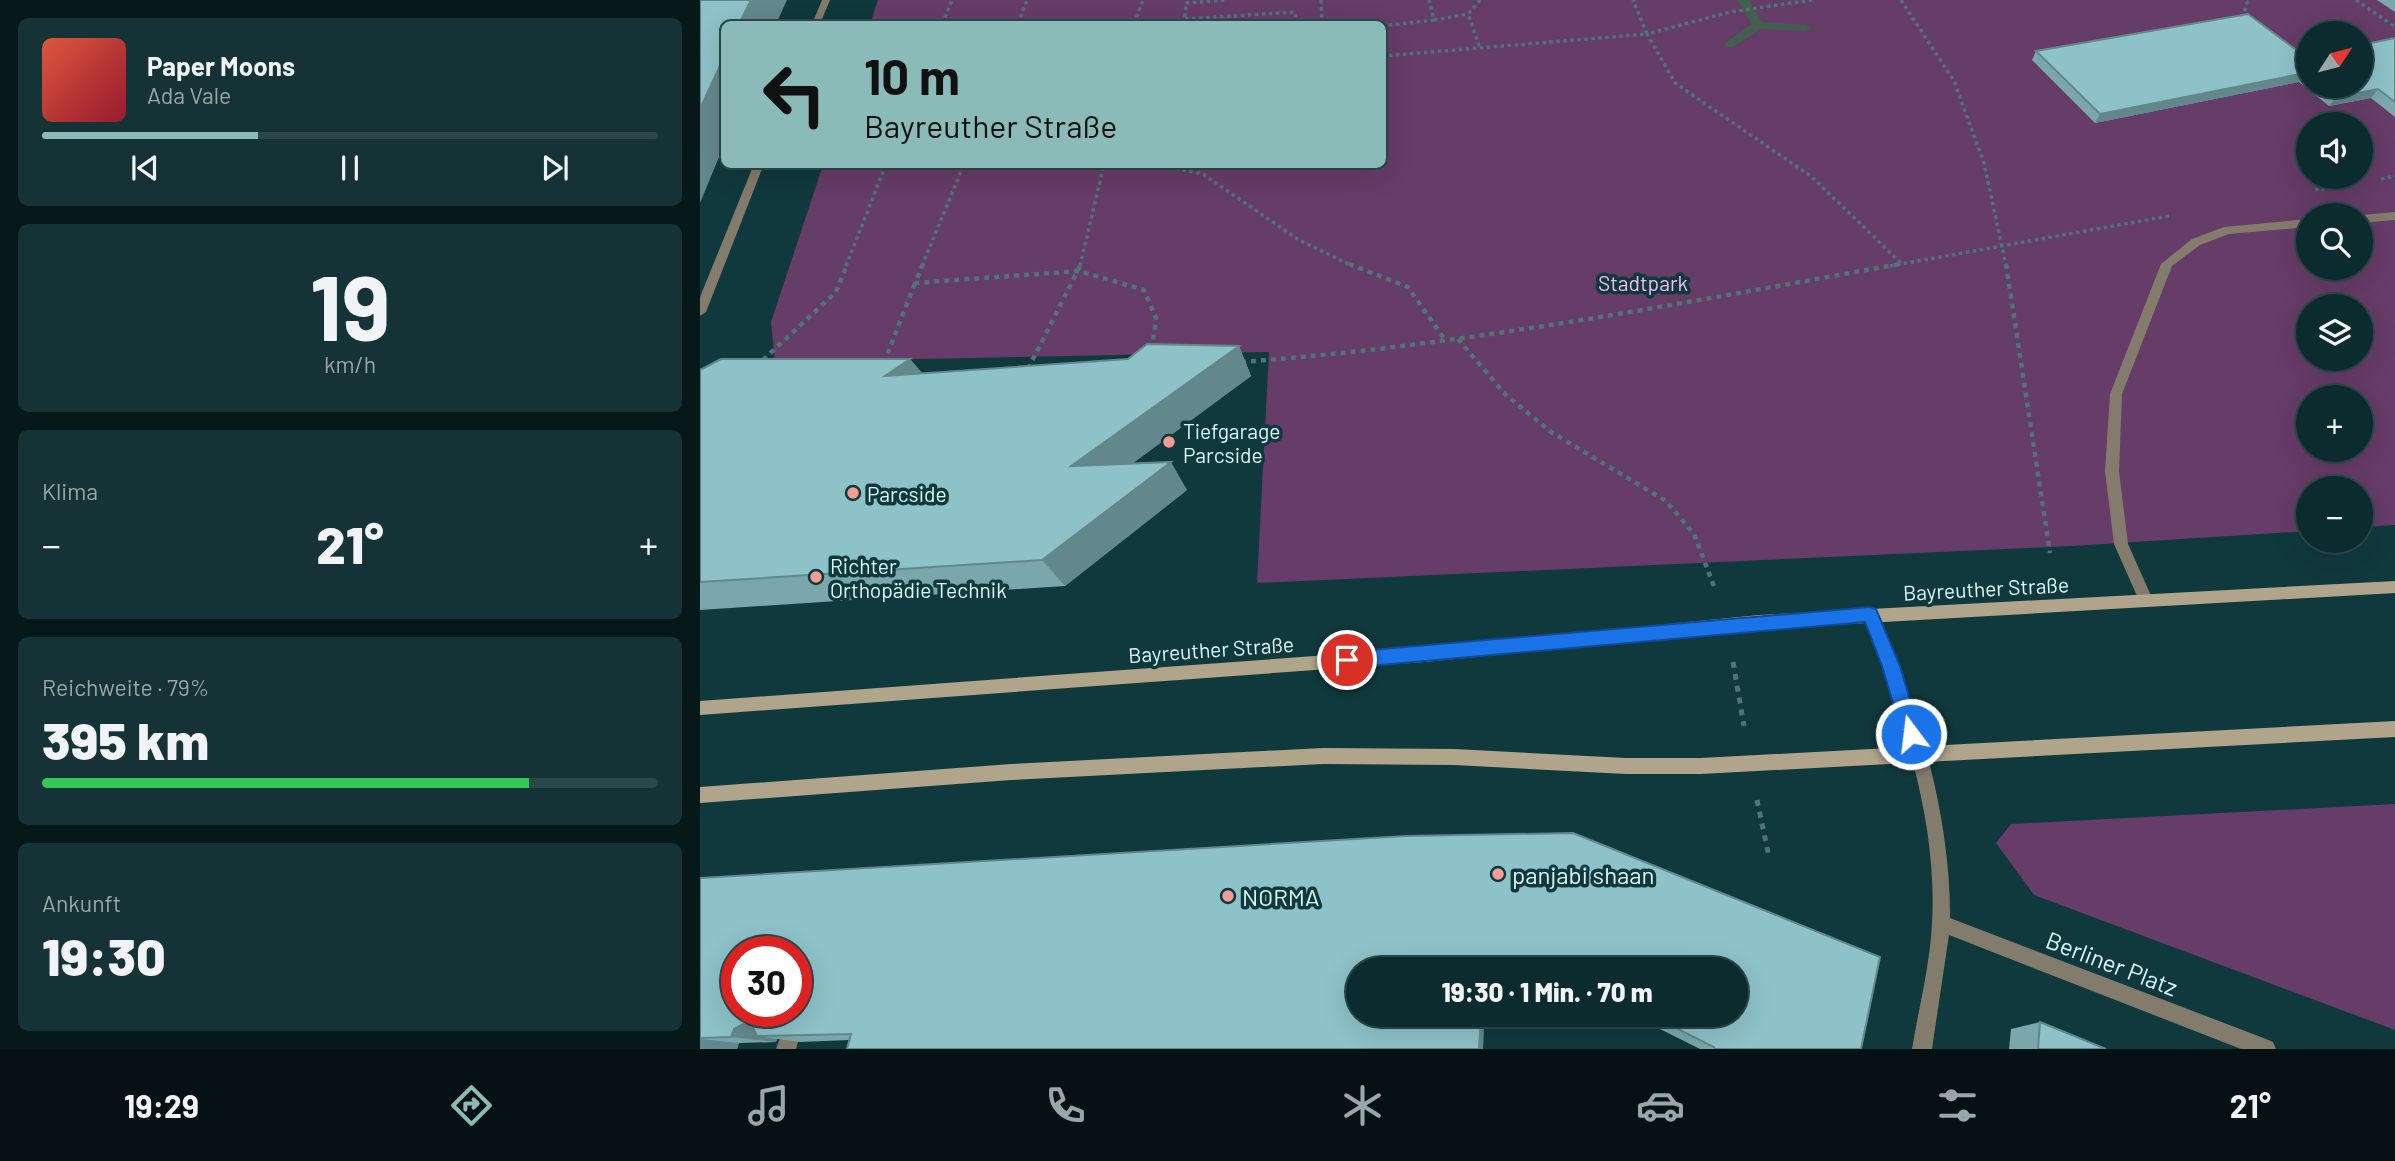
<!DOCTYPE html>
<html lang="de">
<head>
<meta charset="utf-8">
<style>
	:root { --surface:#0c2b2e; --page:#153336; --text:#f1f3f6; --muted:#9aa7aa; --line:#2c474a; --accent:#8bbbb9 }
	body { margin:0; font-family:Barlow,sans-serif; background:var(--page); color:var(--text); height:100vh; display:flex; flex-direction:column; font-size:26px; white-space:nowrap }
	* { box-sizing:border-box; margin:0 }
	p { font-size:23px; color:var(--muted) }
	.icon { flex:none; width:38px; height:38px; fill:none; stroke:currentColor; stroke-width:2; stroke-linecap:round; stroke-linejoin:round }
	.map { position:relative; flex:1; overflow:hidden }
	.details { display:flex; flex-direction:column; gap:18px; padding:18px; background:#071819; width:700px }
	.details>* { flex:none }
	.hud { position:absolute; left:21px; top:21px; width:665px; height:147px; border-radius:10px; box-shadow:0 7px 28px #0002,0 0 0 2px var(--line); background:#8bbbb9; color:#111; overflow:hidden }
	.needle { width:46px; rotate:54deg }
	.fabs { position:absolute; left:1596px; top:21px; display:grid; gap:14px }
	.fabs a { display:grid; place-items:center; width:77px; height:77px; border-radius:50%; background:var(--surface); box-shadow:0 7px 28px #0002,0 0 0 2px var(--line); font-size:35px }
	.speed { position:absolute; left:21px; top:936px; display:flex; gap:14px; font-size:35px; font-weight:700; text-align:center }
	.speed>* { display:grid; place-content:center; width:91px; height:91px; border-radius:50%; background:var(--surface); box-shadow:0 7px 28px #0002,0 0 0 2px var(--line); line-height:1 }
	.speed .limit { border:10px solid #d22; background:#fff; color:#111 }
	.pin { position:absolute; display:grid; place-items:center; width:60px; height:60px; color:#fff; margin:-30px; border:4px solid #fff; border-radius:50%; box-shadow:0 2px 7px #0007 }
	.me { position:absolute; width:77px; margin:-38px; rotate:345deg; stroke-linejoin:round; filter:drop-shadow(0 0 5px #0008) }
	.turn { display:flex; align-items:center; gap:24px; height:147px; padding:0 28px; font-size:32px }
	.turn .icon { width:91px; height:91px; stroke-width:2.5 }
	.turn b { display:block; font-size:49px; line-height:60px }
	.big { font-size:52px; font-weight:800; line-height:1.1 }
	.details .card { flex:1; display:flex; flex-direction:column; justify-content:center; gap:10px; min-width:0; padding:0 24px; border-radius:10px; background:var(--page) }
	.details .dial { align-items:center; gap:0 }
	.dial b { font-size:91px; line-height:1 }
	.song { display:flex; align-items:center; gap:21px }
	.cover { width:84px; height:84px; border-radius:10px; background:linear-gradient(135deg,hsl(10 70% 55%),hsl(350 70% 35%)) }
	.played { height:7px; border-radius:4px; background:linear-gradient(90deg,var(--accent) 35%,var(--line) 35%) }
	.keys { display:flex; justify-content:space-around; direction:ltr }
	.heat { display:flex; justify-content:space-between; align-items:center; font-size:38px; direction:ltr }
	.charge { height:10px; border-radius:5px; background:linear-gradient(90deg,#34c759 79%,var(--line) 0) }
	.trip { position:absolute; left:646px; top:957px; width:402px; height:70px; border-radius:35px; background:var(--surface); box-shadow:0 7px 28px #0002,0 0 0 2px var(--line); font-weight:800; line-height:70px; text-align:center }
	.tabs { display:flex; height:112px; justify-content:space-around; align-items:center; background:#051112; color:var(--muted) }
	.tabs .icon { width:49px; height:49px }
	.tabs .selected { color:var(--accent) }
	.tabs b { font-size:32px; color:var(--text) }
	main { display:flex; flex:1; min-height:0 }
	.map>svg:first-child { display:block }
	.green { fill:#663c68; fill-rule:evenodd }
	.lines { fill:none; stroke-linecap:round; stroke-linejoin:round }
	.stream { fill:#43604e; fill-rule:evenodd }
	.path-far2 { stroke:#4f7377; stroke-width:3.5; stroke-dasharray:3.5 3.5; stroke-linecap:butt }
	.path-far1 { stroke:#4f7377; stroke-width:4.5; stroke-dasharray:5 5; stroke-linecap:butt }
	.path { stroke:#4f7377; stroke-width:5; stroke-dasharray:6 6; stroke-linecap:butt }
	.service { fill:#837b6b; fill-rule:evenodd }
	.minor { fill:#837b6b; fill-rule:evenodd }
	.secondary { fill:#b0a48a; fill-rule:evenodd }
	.wall { fill:#79a7ac; fill-rule:evenodd }
	.shaded-wall { fill:#63888c }
	.building { fill:#8dc2c8; stroke:#63888c; stroke-width:2; fill-rule:evenodd }
	.route { fill:#1a73e8; stroke:#114b97; stroke-width:2 }
	.poi-dot { fill:#f59c94; stroke:#10393d; stroke-width:2.5 }
	.labels { text-anchor:middle; dominant-baseline:central; stroke-width:7; stroke-linejoin:round; paint-order:stroke }
	.park-label { font-size:21px; fill:#f6b9f8; stroke:#10393d }
	.poi-label { font-size:21px; fill:#ddf8fb; stroke:#10393d; text-anchor:start }
	.street-label { font-size:21px; fill:#ddf8fb; stroke:#10393d }
	.near-poi-label { font-size:24px; fill:#ddf8fb; stroke:#10393d; text-anchor:start }
	.near-street-label { font-size:24px; fill:#ddf8fb; stroke:#10393d }
</style>
</head>
<body>
<main>
<section class="details">
<div class="card">
<div class="song"><i class="cover"></i><div><b>Paper Moons</b><p>Ada Vale</p></div></div>
<div class="played"></div>
<div class="keys"><svg class="icon" aria-label="previous" viewBox="0 0 24 24"><path d="M18 5L8 12l10 7zM5 5v14"/></svg><svg class="icon" aria-label="pause" viewBox="0 0 24 24"><path d="M8 5v14M16 5v14"/></svg><svg class="icon" aria-label="next" viewBox="0 0 24 24"><path d="M6 5l10 7-10 7zM19 5v14"/></svg></div>
</div>
<div class="card dial"><b>19</b><p>km/h</p></div>
<div class="card"><p>Klima</p>
<div class="heat"><a>−</a><b class="big">21°</b><a>+</a></div>
</div>
<div class="card"><p>Reichweite · 79%</p><b class="big">395 km</b><div class="charge"></div></div>
<div class="card"><p>Ankunft</p><b class="big">19:30</b></div>
</section>
<div class="map">
<svg width="1695" height="1049" viewBox="0 0 1695 1049">
	<rect width="100%" height="100%" fill="#10393d"/>
	<path class="green" d="M 178,0 L 1695,0 L 1695,525 L 1661,527 L 1661,488 L 1608,488 L 1608,531 L 1372,546 L 557,583 L 569,352 L 75,362 L 71,322 L 123,165 L 682,164 L 682,24 L 170,24 ZM 1608,33 L 1661,33 L 1661,86 L 1608,86 ZM 1608,124 L 1661,124 L 1661,177 L 1608,177 ZM 1608,215 L 1661,215 L 1661,268 L 1608,268 ZM 1608,306 L 1661,306 L 1661,359 L 1608,359 ZM 1608,397 L 1661,397 L 1661,450 L 1608,450 Z
		M 1695,804 L 1695,1030 L 1334,895 L 1296,843 L 1311,824 Z"/>
	<g class="lines">
		<path class="stream" d="M 1037,0 L 1049,0 L 1062,22 L 1106,25 L 1112,28 L 1106,31 L 1060,29 L 1033,47 L 1025,47 L 1025,43 L 1052,24 Z"/>
		<path class="path-far2" d="M 621,0 L 622,24
			M 780,0 L 768,14 L 780,48
			M 1112,0 L 1030,12 L 947,34 L 975,83 L 1112,177 L 1203,265
			M 1201,0 L 1254,81 L 1284,163 L 1306,266
			M 1656,0 L 1695,27
			M 1543,18 L 1547,2 L 1544,0
			M 485,19 L 595,12 L 596,24
			M 734,20 L 768,14
			M 242,24 L 252,0
			M 318,24 L 327,0
			M 434,24 L 443,0
			M 484,24 L 486,3 L 526,0
			M 682,26 L 734,20 L 729,0
			M 682,56 L 947,34 L 933,0
			M 455,164 L 503,174 L 599,240 L 653,266
			M 1681,179 L 1695,176
			M 1615,190 L 1655,183
			M 146,266 L 186,164
			M 222,266 L 264,164
			M 380,266 L 404,164
			M 1190,266 L 1469,216"/>
		<path class="path-far1" d="M 223,264 L 215,283 L 379,271 L 444,290 L 456,318 L 452,350
			M 649,264 L 708,287 L 745,340
			M 1306,264 L 1350,553
			M 758,339 L 805,394 L 851,432 L 966,501 L 994,534 L 1015,589
			M 63,360 L 136,292 L 147,264
			M 541,362 C 763,346 981,303 1200,264
			M 184,363 L 215,283
			M 328,369 L 381,264"/>
		<path class="path" d="M 1033,662 L 1044,726
			M 1057,800 L 1069,857"/>
		<path class="service" d="M 1695,212 L 1695,220 L 1661,223 L 1661,215 Z
			M 1608,219 L 1608,227 L 1529,234 L 1500,245 L 1472,266 L 1422,394 L 1419,471 L 1428,544 L 1453,600 L 1451,605 L 1446,607 L 1441,605 L 1414,544 L 1405,471 L 1410,394 L 1461,264 L 1492,239 L 1524,227 Z
			M 88,1032 L 95,1035 L 98,1042 L 96,1049 L 76,1049 L 81,1035 Z"/>
		<path class="minor" d="M 122,0 L 130,0 L 120,24 L 112,24 Z
			M 54,164 L 64,164 L 6,312 L 0,316 L 0,297 Z
			M 1170,607 L 1175,609 C 1217,701 1251,817 1250,918 L 1566,1039 L 1573,1042 L 1576,1049 L 1541,1049 L 1249,935 L 1232,1049 L 1212,1049 C 1219,1007 1230,965 1232,923 C 1238,817 1200,711 1163,614 L 1165,609 Z"/>
		<path class="secondary" d="M 1695,581 L 1695,593 L 1059,629 L 724,662 L 0,715 L 0,701 L 724,648 L 1059,615 Z
			M 1695,721 L 1695,737 L 1001,774 L 926,774 L 754,765 L 623,764 L 311,780 L 0,803 L 0,787 L 311,764 L 623,748 L 754,749 L 926,758 L 1001,758 Z"/>
	</g>
	<path class="wall" d="M 1677,0 L 1695,0 L 1695,12 Z
		M 1695,38 L 1695,117 L 1671,98 L 1629,106 L 1599,82 L 1395,123 L 1332,60 L 1336,51 L 1603,55 L 1608,54 L 1608,86 L 1661,86 Z
		M 539,346 L 551,376 L 433,463 L 487,490 L 365,586 L 0,610 L 0,370 L 210,359 L 222,373 L 428,359 Z
		M 873,833 L 1180,957 L 1161,1049 L 1000,1049 L 932,1015 L 1036,1015 L 1036,970 L 658,970 L 658,1015 L 784,1015 L 783,1049 L 147,1049 L 149,1040 L 100,1042 L 77,1039 L 76,1042 L 39,1043 L 37,1049 L 0,1049 L 0,878 L 706,836 ZM 37,952 L 96,952 L 96,1012 L 37,1012 Z
		M 1340,1022 L 1406,1049 L 1309,1049 L 1311,1029 Z"/>
	<path class="shaded-wall" d="M 51,0 L 87,0 L 76,24 L 39,24 Z
		M 24,57 L 24,145 L 0,203 L 0,109 Z
		M 1605,73 L 1599,82 L 1395,123 L 1400,114 Z
		M 1678,89 L 1671,98 L 1629,106 L 1636,97 Z
		M 539,346 L 551,376 L 391,494 L 371,466 Z
		M 210,359 L 235,389 L 185,376 Z
		M 471,462 L 487,490 L 365,586 L 342,560 Z
		M 781,1015 L 784,1015 L 783,1049 L 779,1049 Z
		M 43,1024 L 87,1030 L 57,1036 L 77,1039 L 76,1042 L 31,1037 L 34,1029 Z
		M 0,1039 L 39,1043 L 37,1049 L 0,1049 Z"/>
	<path class="building" d="M 0,0 L 51,0 L 39,24 L 24,24 L 24,57 L 0,109 Z
		M 1548,14 L 1603,55 L 1608,54 L 1608,75 L 1605,73 L 1400,114 L 1336,51 Z
		M 1695,38 L 1695,102 L 1678,89 L 1636,97 L 1622,86 L 1661,86 L 1661,45 Z
		M 447,344 L 539,346 L 371,466 L 471,462 L 342,560 L 0,582 L 0,370 L 21,359 L 210,359 L 185,376 L 428,359 Z
		M 873,833 L 1180,957 L 1161,1049 L 1014,1049 L 1014,1047 L 950,1015 L 1036,1015 L 1036,970 L 658,970 L 658,1015 L 781,1015 L 779,1049 L 147,1049 L 151,1034 L 57,1036 L 53,1027 L 43,1024 L 34,1029 L 31,1037 L 0,1038 L 0,878 L 706,836 ZM 37,952 L 96,952 L 96,1012 L 37,1012 Z
		M 1340,1022 L 1406,1049 L 1338,1049 Z"/>
	<path class="route" d="M 1170,607 L 1176,609 L 1200,666 L 1220,734 L 1217,740 L 1211,743 L 1204,740 L 1202,734 L 1182,666 L 1165,622 L 647,668 L 641,666 L 639,660 L 641,655 L 647,652 Z"/>
	<g class="poi-dot">
		<circle cx="469" cy="442" r="7"/>
		<circle cx="153" cy="493" r="7"/>
		<circle cx="116" cy="577" r="7"/>
		<circle cx="798" cy="874" r="7"/>
		<circle cx="528" cy="896" r="7"/>
	</g>
	<g class="labels">
		<g class="park-label">
			<text x="943" y="282">Stadtpark</text>
		</g>
		<g class="poi-label">
			<text x="483" y="430">Tiefgarage<tspan x="483" dy="24">Parcside</tspan></text>
			<text x="167" y="493">Parcside</text>
			<text x="130" y="565">Richter<tspan x="130" dy="24">Orthopädie Technik</tspan></text>
		</g>
		<g class="street-label">
			<text transform="translate(1286 588) rotate(-3)">Bayreuther Straße</text>
			<text transform="translate(511 649) rotate(-4)">Bayreuther Straße</text>
		</g>
		<g class="near-poi-label">
			<text x="812" y="874">panjabi shaan</text>
			<text x="542" y="896">NORMA</text>
		</g>
		<g class="near-street-label">
			<text transform="translate(1412 963) rotate(21)">Berliner Platz</text>
		</g>
	</g>
</svg>
<div class="fabs">
<a><svg class="needle" viewBox="-14 -14 28 28"><path d="M0-13l5 13h-10z" fill="#e53935"/><path d="M0 13l5-13h-10z" fill="#9aa7aa"/></svg></a>
<a><svg class="icon" aria-label="sound" viewBox="0 0 24 24"><path d="M4 9h4l5-4v14l-5-4H4zM17 9q2 3 0 6"/></svg></a>
<a><svg class="icon" aria-label="search" viewBox="0 0 24 24"><circle cx="10" cy="10" r="6"/><path d="M15 15l6 6"/></svg></a>
<a><svg class="icon" aria-label="layers" viewBox="0 0 24 24"><path d="M12 4l9 5-9 5-9-5zM3 14l9 5 9-5"/></svg></a>
<a>+</a>
<a>−</a>
</div>
<div class="speed"><div class="limit">30</div></div>
<div class="pin" style="left:647px;top:660px;background:#d93025"><svg class="icon" aria-label="arrive" viewBox="0 0 24 24"><path d="M6 21V4h12l-3 4 3 4H6"/></svg></div>
<svg class="me" style="left:1211px;top:734px" viewBox="-20 -20 40 40"><circle r="17" fill="#1a73e8" stroke="#fff" stroke-width="3"/><path d="M0-11L8 9 0 5-8 9z" fill="#fff"/></svg>
<div class="trip">19:30 · 1 Min. · 70 m</div>
<div class="hud">
<div class="turn"><svg class="icon" aria-label="left" viewBox="0 0 24 24"><path d="M17 20v-9H6M10 6l-5 5 5 5"/></svg><div><b>10 m</b>Bayreuther Straße</div></div>
</div>
</div>
</main>
<nav class="tabs">
<b>19:29</b>
<svg class="icon selected" aria-label="directions" viewBox="0 0 24 24"><path d="M12 3l9 9-9 9-9-9zM9 14v-3h6M13 9l2 2-2 2"/></svg>
<svg class="icon" aria-label="music" viewBox="0 0 24 24"><path d="M9 18V5l10-2v13"/><circle cx="6" cy="18" r="3"/><circle cx="16" cy="16" r="3"/></svg>
<svg class="icon" aria-label="phone" viewBox="0 0 24 24"><path d="M5 4h4l2 5-3 2q2 4 5 5l2-3 5 2v4C11 20 4 13 5 4z"/></svg>
<svg class="icon" aria-label="climate" viewBox="0 0 24 24"><path d="M12 3v18M4 7l16 10M4 17L20 7"/></svg>
<svg class="icon" aria-label="car" viewBox="0 0 24 24"><path d="M5 17H2v-5l4-1 3-4h7l3 4 3 1v5h-3M9 17h6M6 11h13"/><circle cx="7" cy="17" r="2"/><circle cx="17" cy="17" r="2"/></svg>
<svg class="icon" aria-label="filters" viewBox="0 0 24 24"><path d="M4 7h16M4 17h16"/><circle cx="9" cy="7" r="2"/><circle cx="15" cy="17" r="2"/></svg>
<b>21°</b>
</nav>
</body>
</html>
